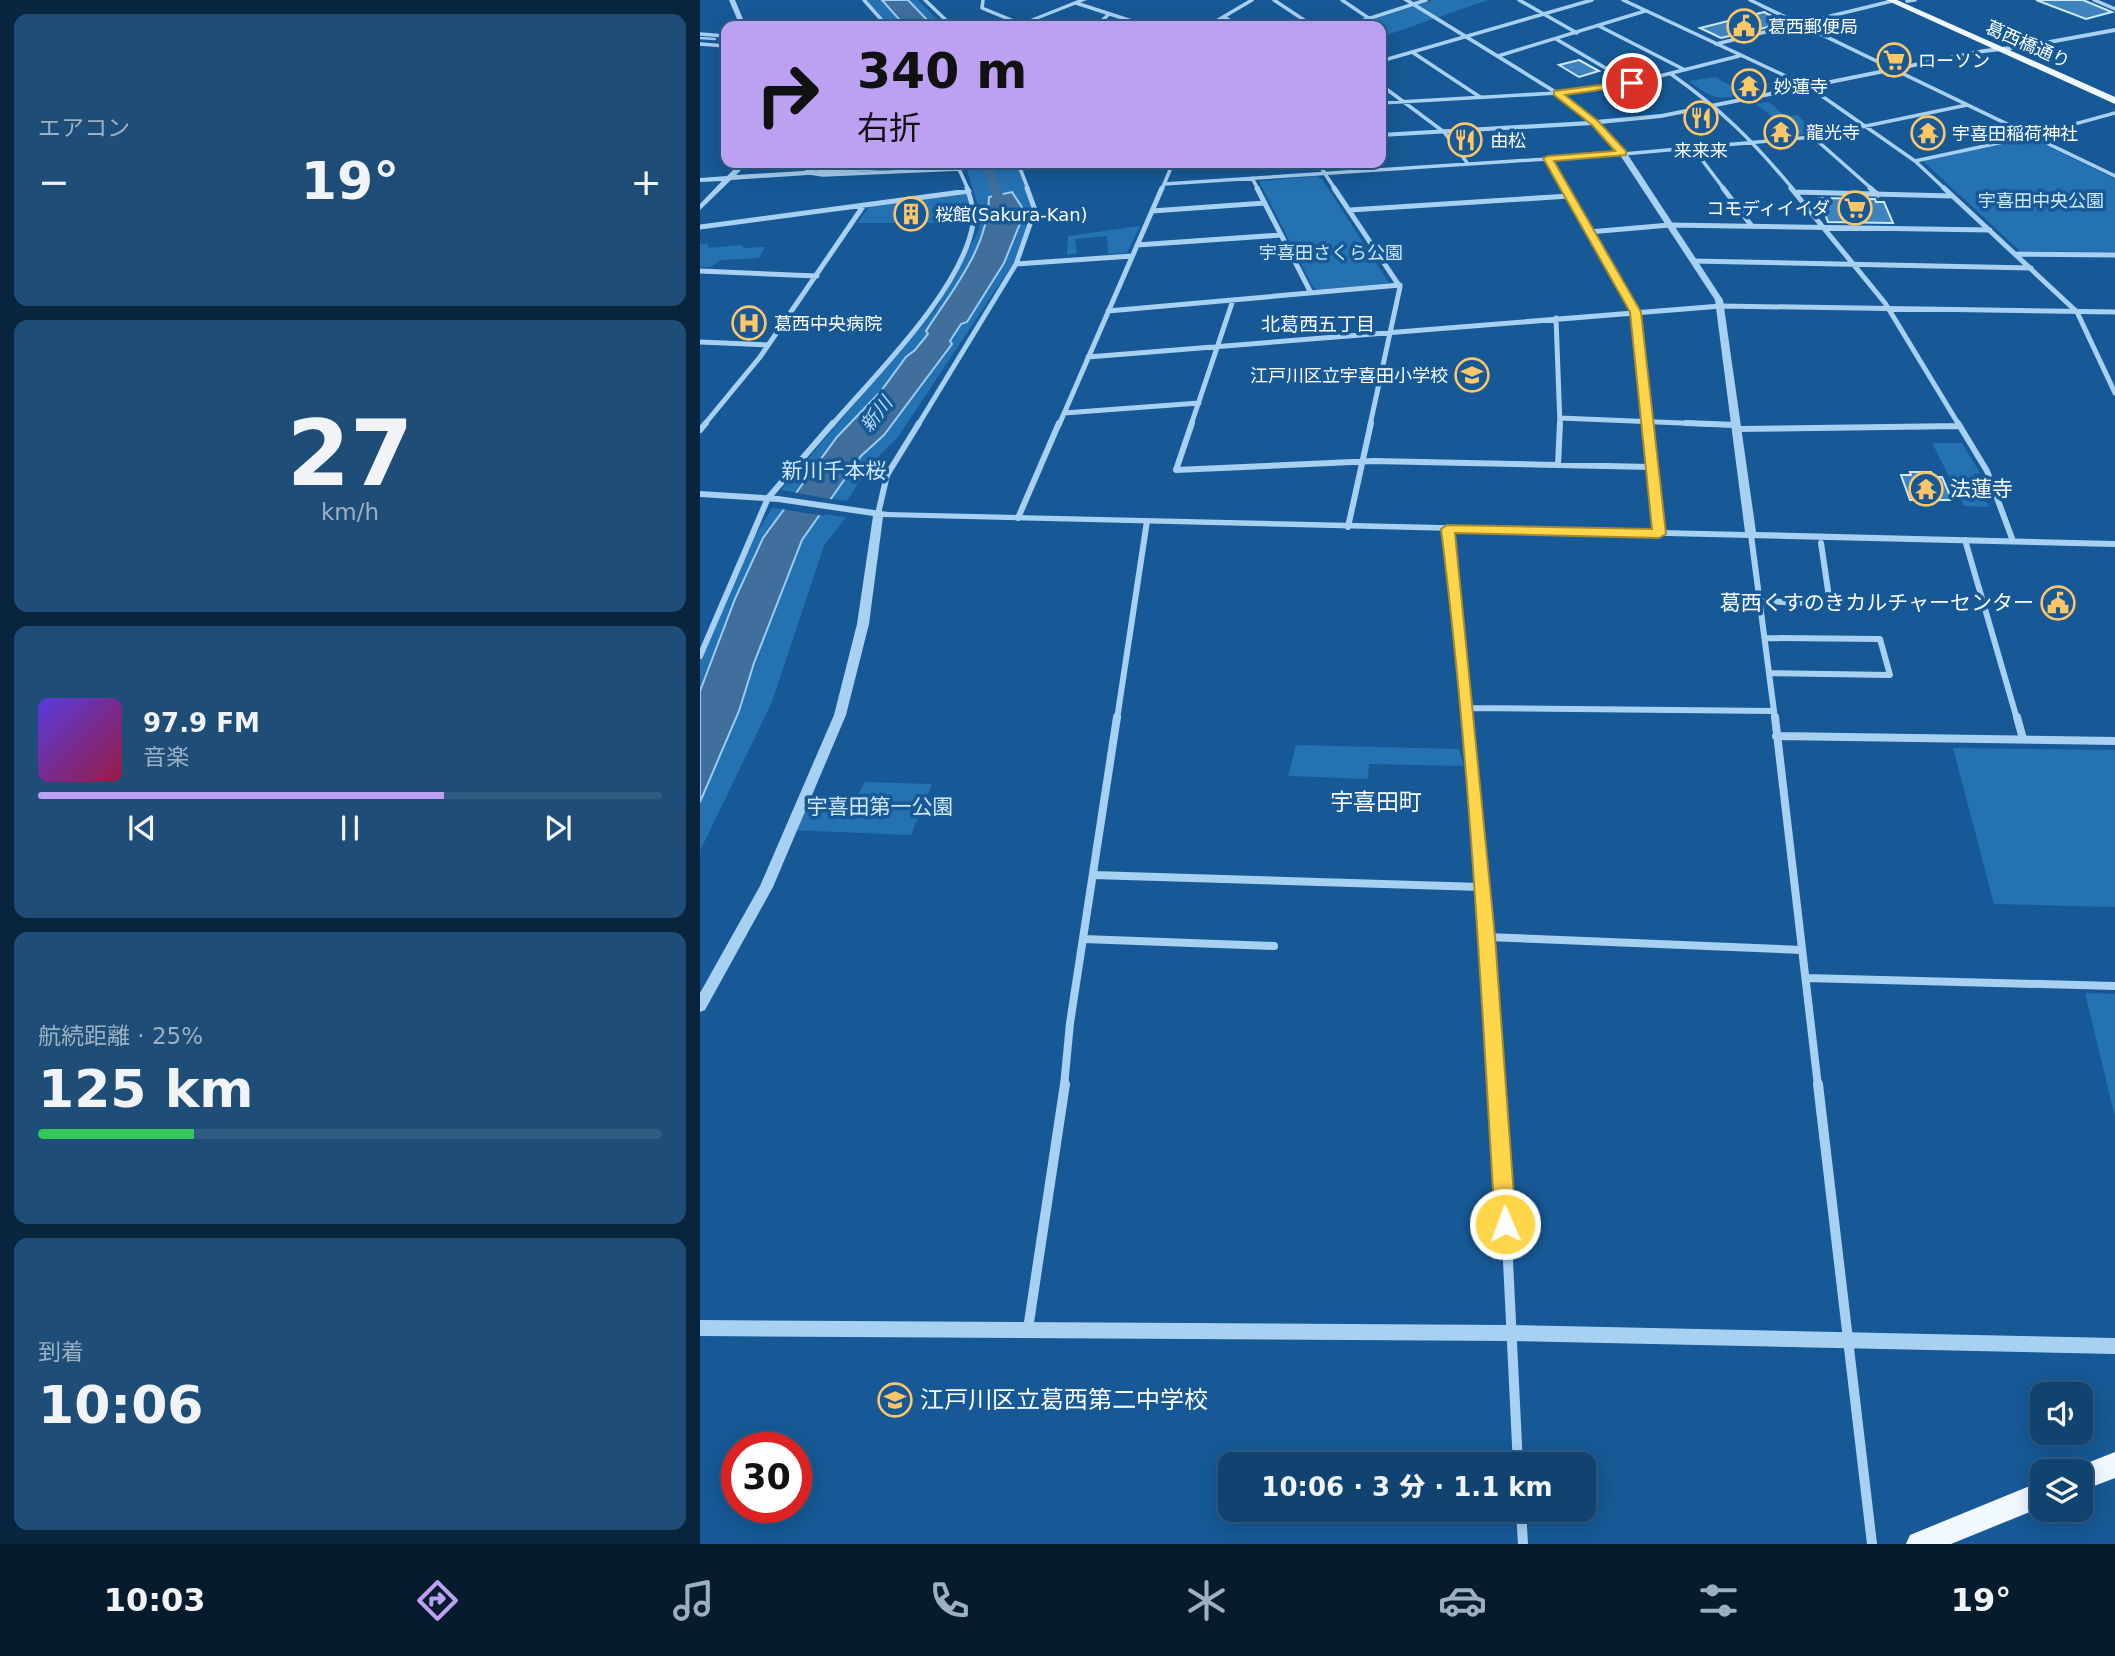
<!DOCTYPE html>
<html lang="ja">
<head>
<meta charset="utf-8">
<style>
	:root { --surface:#104370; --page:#1e4e78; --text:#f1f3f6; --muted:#9cb0c3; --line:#305c83; --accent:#bca0f2 }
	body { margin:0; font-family:"DejaVu Sans","Noto Sans JP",sans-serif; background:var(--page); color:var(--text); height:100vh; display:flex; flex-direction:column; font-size:26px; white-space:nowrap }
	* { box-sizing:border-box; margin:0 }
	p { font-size:23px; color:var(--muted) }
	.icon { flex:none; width:38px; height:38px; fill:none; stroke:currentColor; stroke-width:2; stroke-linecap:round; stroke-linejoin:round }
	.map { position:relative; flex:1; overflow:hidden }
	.panel { display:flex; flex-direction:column; gap:14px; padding:14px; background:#09253e; width:700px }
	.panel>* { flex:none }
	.top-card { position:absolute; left:21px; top:21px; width:665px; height:147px; border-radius:14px; box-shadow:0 4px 18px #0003,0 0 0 2px var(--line); background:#bca0f2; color:#111; overflow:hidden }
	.buttons { position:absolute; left:1330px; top:1382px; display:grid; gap:14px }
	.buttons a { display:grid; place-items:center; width:63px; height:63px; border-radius:14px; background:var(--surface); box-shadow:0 4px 18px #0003,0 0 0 2px var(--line); font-size:35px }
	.speed { position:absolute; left:21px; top:1432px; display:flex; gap:14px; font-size:35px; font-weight:700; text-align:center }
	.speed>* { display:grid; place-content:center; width:91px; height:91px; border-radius:50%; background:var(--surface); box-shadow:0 4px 18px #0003,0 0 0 2px var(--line); line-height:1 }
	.speed .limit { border:10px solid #d22; background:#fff; color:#111 }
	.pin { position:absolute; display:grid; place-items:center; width:60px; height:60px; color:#fff; margin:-30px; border:4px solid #fff; border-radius:50%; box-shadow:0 2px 7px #0007 }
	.me { position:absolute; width:77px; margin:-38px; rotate:358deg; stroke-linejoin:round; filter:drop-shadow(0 0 5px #0008) }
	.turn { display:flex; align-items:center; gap:24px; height:147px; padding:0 21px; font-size:32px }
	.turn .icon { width:91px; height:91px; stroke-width:2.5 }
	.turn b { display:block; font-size:49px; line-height:60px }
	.big { font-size:52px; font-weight:800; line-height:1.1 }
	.panel .tile { flex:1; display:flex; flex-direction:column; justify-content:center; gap:10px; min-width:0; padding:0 24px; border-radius:14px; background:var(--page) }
	.panel .dial { align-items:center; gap:0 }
	.dial b { font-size:91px; line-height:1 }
	.song { display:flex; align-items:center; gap:21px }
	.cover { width:84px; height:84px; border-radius:10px; background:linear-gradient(135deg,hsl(250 70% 55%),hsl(340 70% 35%)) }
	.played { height:7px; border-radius:4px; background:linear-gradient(90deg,var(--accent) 65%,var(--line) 65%) }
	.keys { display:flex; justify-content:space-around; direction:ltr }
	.heat { display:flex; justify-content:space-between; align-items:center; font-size:38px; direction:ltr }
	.charge { height:10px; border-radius:5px; background:linear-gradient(90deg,#34c759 25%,var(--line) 0) }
	.trip { position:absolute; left:518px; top:1452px; width:378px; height:70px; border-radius:14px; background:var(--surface); box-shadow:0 4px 18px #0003,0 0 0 2px var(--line); font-weight:800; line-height:70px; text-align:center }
	.menu { display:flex; height:112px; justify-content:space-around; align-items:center; background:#061b2d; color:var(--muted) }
	.menu .icon { width:49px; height:49px }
	.menu .selected { color:var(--accent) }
	.menu b { font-size:32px; color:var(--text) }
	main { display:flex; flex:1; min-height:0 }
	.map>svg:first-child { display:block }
	.green { fill:#2572b3 }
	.water { fill:#406f9b; stroke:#9accf4; stroke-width:2 }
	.pier { fill:#165996 }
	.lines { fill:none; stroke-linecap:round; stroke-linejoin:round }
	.stream { stroke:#9accf4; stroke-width:2.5 }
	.canal { fill:#406f9b; fill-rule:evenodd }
	.building { fill:#3f83be; stroke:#cfe8fc; stroke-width:2 }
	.minor-far4 { stroke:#a8d0f1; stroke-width:3.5 }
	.minor-far3 { stroke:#a8d0f1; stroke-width:5 }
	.minor-far2 { stroke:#a8d0f1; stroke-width:6 }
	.minor-far1 { stroke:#a8d0f1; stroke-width:8 }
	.minor { stroke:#a8d0f1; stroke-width:10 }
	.tertiary { fill:#a8d0f1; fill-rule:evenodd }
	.primary { fill:#f2f8ff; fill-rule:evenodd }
	.route { fill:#ffd54a; stroke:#a68a30; stroke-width:2 }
	.labels { text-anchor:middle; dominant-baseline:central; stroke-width:7; stroke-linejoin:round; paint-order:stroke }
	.far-poi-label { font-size:18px; fill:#fff; stroke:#165996; text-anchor:start }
	.far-street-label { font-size:18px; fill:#fff; stroke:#165996 }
	.far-park-label { font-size:18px; fill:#cfe8fc; stroke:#165996 }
	.far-neighbourhood-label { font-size:19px; fill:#fff; stroke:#165996 }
	.far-water-label { font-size:19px; font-style:italic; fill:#b4d9f8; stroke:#165996 }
	.park-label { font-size:21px; fill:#cfe8fc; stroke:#165996 }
	.poi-label { font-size:21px; fill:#fff; stroke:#165996; text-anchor:start }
	.neighbourhood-label { font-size:23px; fill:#fff; stroke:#165996 }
	.near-poi-label { font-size:24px; fill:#fff; stroke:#165996; text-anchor:start }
</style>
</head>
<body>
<main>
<section class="panel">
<div class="tile"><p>エアコン</p>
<div class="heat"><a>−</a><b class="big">19°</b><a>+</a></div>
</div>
<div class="tile dial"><b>27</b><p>km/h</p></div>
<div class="tile">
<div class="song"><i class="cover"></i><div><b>97.9 FM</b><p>音楽</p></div></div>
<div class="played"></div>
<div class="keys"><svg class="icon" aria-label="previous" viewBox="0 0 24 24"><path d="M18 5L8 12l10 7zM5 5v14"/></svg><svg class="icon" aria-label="pause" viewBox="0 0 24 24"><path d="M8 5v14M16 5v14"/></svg><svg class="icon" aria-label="next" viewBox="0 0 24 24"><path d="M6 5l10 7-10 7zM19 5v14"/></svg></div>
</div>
<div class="tile"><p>航続距離 · 25%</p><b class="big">125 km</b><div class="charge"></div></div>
<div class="tile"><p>到着</p><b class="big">10:06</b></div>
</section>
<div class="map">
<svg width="1415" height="1544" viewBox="0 0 1415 1544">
	<rect width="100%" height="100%" fill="#165996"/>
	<path class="green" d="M 165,0 L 218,0 L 244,26 L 188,26 Z
		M 733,0 L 788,0 L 681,37 L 681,26 L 652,26 Z
		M 1015,77 L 1046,94 C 1014,100 1015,100 989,81 Z
		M 1069,102 L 1085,116 L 1098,115 L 1113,133 L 1096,135 L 1056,104 Z
		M 1331,138 L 1415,179 L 1415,252 L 1320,251 L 1223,161 Z
		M 265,163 L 317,163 L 333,211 L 312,265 L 198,437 L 170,465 L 147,501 L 81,490 L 236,309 L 279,230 L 280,213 Z
		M 617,176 L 622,179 L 689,283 L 618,290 L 613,287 L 559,181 Z
		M 267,193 L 272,223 L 157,223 L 170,206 Z
		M 440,226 L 427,253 L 408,254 L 407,236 L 375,239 L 377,253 L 367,255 L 368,236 Z
		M 8,243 L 8,248 L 41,245 L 44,248 L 65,247 L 59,258 L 21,260 L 11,267 L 0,267 L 0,245 Z
		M 1232,443 L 1262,443 L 1280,473 L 1274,474 L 1289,507 L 1264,506 Z
		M 72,508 L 146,517 L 124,546 L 72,702 L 0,851 L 0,659 L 55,536 Z
		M 596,745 L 759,749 L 764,766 L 669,764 L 668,779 L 588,776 Z
		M 1253,748 L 1415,750 L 1415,907 L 1294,904 Z
		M 165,782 L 232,784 L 211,835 L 90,830 L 105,795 L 156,798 Z
		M 1385,993 L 1415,994 L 1415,1117 Z"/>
	<path class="water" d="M 182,0 L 208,0 L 233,26 L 205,26 Z
		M 312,192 L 323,209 L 323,216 L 304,263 L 267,322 L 261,324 L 250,341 L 252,344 L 184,435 L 161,456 L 102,540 L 54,663 L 39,711 L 0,802 L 0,691 L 35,599 L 63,538 L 137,437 L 181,391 L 206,357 L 215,350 L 228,334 L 226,331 C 253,289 288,248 289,197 Z"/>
	<path class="pier" d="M 93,492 L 135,500 L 124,516 L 81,509 Z"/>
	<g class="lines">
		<path class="stream" d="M 0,38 L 15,39"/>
		<path class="canal" d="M 282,163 L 292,163 L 310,216 L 308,218 L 298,216 Z"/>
	</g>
	<path class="building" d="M 1336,0 L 1383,0 L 1412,12 L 1386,19 Z
		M 1064,12 L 1085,23 L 1021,38 L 1000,28 Z
		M 879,60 L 899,71 L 879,77 L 859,65 Z
		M 1119,198 L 1175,199 L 1176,202 L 1184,202 L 1193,223 L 1128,222 Z
		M 1210,472 L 1231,472 L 1233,477 L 1242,477 L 1252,500 L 1210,500 L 1201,475 L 1211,475 Z"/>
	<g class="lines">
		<path class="minor-far4" d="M 164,0 L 187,26
			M 225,0 L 252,26
			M 283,0 L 282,8 L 321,24
			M 574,0 L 613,26
			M 642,0 L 670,19
			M 819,0 L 877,33
			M 923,0 L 1109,87 L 1215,161 L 1245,189
			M 1050,0 L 1415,176
			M 1394,0 L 1415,9
			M 1207,1 L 1215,0
			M 376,3 L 447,26
			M 524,17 L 539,26
			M 396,26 L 408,15
			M 508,26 L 552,0
			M 646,26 L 726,0
			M 899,26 L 985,70
			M 0,34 L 26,36
			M 856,39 L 931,83
			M 0,44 L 26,46
			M 1016,44 L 1192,1
			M 712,52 L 780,97
			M 798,56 L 945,11
			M 681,61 L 892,0
			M 971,74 C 1023,111 1052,140 1093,189
			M 681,85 L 744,132 L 768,164
			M 681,103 L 857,93 L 932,83 L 1039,56
			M 1113,137 L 1172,189
			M 993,148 L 1024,189
			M 848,158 L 866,189
			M 1215,161 L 1331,136 L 1415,113
			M 318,163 L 328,189
			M 618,163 L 635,189
			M 319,165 L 349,163
			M 259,169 L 268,189
			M 106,172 L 123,165 L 164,163
			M 110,173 L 123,175 L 259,169 L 256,163
			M 552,178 L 558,189
			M 464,184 L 923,154 L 1113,137 L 1267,105
			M 462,189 L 473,163"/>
		<path class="minor-far3" d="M 557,188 L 611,293
			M 634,188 L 700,287 L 670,425
			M 865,188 L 936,312 L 948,425
			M 1023,188 L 1051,225
			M 1091,188 L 1185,303 L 1259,425
			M 1170,188 L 1178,195
			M 1244,188 L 1377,312 L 1415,393
			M 1095,192 L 1252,196
			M 650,210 L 869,196
			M 452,211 L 565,203
			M 0,227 L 269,191
			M 889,232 L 970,225 L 1290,230
			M 437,245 L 581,235
			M 1318,254 L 1415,255
			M 993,261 L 1331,268
			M 316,264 L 432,256
			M 0,271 L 117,276
			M 408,311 L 700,285
			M 856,318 L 860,425
			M 0,342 L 68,345
			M 388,357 L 1021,306 L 1415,312
			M 364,413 L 499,403
			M 860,418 L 1030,425
			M 4,425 L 60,357 L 164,205
			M 132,425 C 175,375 262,290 273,224 C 275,212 271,199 267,188
			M 218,425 L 316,264 L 335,210 L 327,188
			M 359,425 L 462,188
			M 491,425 L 533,300"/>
		<path class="minor-far2" d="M 492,423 L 476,470 L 674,461 L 951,467
			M 947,423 L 959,534
			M 986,423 L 1037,425
			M 1258,423 L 1287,471 L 1313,541
			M 1037,429 L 1260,426
			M 0,430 L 6,423
			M 858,465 L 860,423
			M 178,514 L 187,475 L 219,423
			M 318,518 L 359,423
			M 648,527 L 671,423
			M 747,529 L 766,719
			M 1051,535 L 1075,719
			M 1265,540 L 1317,719
			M 1061,601 L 1130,604 L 1121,543
			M 1065,638 L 1180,639 L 1190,675 L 1069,673
			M 0,656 L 68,498 L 133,423
			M 766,708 L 1073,711
			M 417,719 L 447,521"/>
		<path class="minor-far1" d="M 766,717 L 797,1086
			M 1075,717 L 1118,1086
			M 1317,717 L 1323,739
			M 1076,736 L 1415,741
			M 393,875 L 780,887
			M 787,937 L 1102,950
			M 383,939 L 574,946
			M 1106,978 L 1415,986
			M 364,1086 L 370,1023 L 417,717"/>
		<path class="minor" d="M 797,1084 L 803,1159 L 818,1465
			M 1118,1084 L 1172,1544
			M 328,1329 L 365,1084
			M 821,1510 L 823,1544"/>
		<path class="tertiary" d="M 29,0 L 35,0 L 46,26 L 40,26 Z
			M 378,0 L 387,0 L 321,26 L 313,26 Z
			M 703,0 L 710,0 L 859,92 L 896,120 L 961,114 L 1284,49 L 1328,44 L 1415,28 L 1415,32 L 1328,48 L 1284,53 L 961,118 L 900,124 L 926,152 L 1023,300 L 1056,532 L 1415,541 L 1415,547 L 183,517 L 169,624 L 146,715 L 73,887 L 5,1010 L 0,1012 L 0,993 L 60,886 L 134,715 L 157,624 L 173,516 L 78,502 L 0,497 L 0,491 L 78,496 L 188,512 L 1045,532 L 1015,300 L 920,155 L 893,125 L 681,137 L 681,133 L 888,121 L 855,94 Z
			M 40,163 L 48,163 L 36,175 L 231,163 L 265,163 L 261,165 L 31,180 L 0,210 L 0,204 L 22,181 L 0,182 L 0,178 L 27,176 Z
			M 0,1320 L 810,1325 L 1415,1338 L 1415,1354 L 810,1341 L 0,1336 Z"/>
		<path class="primary" d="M 1186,0 L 1197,0 L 1415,97 L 1415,104 Z
			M 1415,1452 L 1415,1478 L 1381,1491 L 1381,1472 L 1371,1472 L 1372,1469 Z
			M 1342,1481 L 1342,1507 L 1251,1544 L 1206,1544 L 1210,1535 Z"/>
	</g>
	<path class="route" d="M 932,81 L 935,82 L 935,85 L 865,95 L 898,121 L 926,151 L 926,155 L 854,161 L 941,312 L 966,534 L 959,538 L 755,533 L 795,937 L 816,1224 L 813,1232 L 805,1234 L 798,1232 L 795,1224 C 781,993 770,759 741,529 L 747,525 L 952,529 L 930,312 L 843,158 L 848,156 L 915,151 L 892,125 L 854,95 L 854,91 Z"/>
	<defs>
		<symbol id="civic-ring" viewBox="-11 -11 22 22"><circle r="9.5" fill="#165996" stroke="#ffc668" stroke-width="1.5"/><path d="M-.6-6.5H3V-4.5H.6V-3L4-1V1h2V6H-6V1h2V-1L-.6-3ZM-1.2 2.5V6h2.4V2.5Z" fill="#ffc668"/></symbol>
		<symbol id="supermarket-ring" viewBox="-11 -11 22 22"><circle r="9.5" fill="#165996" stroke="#ffc668" stroke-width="1.5"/><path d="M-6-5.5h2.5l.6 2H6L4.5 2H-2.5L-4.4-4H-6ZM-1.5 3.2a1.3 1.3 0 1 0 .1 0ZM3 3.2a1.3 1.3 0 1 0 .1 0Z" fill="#ffc668"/></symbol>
		<symbol id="temple-ring" viewBox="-11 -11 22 22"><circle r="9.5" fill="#165996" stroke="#ffc668" stroke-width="1.5"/><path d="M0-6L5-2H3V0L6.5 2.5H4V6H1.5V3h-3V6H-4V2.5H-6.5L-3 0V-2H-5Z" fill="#ffc668"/></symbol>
		<symbol id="restaurant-ring" viewBox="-11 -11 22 22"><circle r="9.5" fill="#165996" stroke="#ffc668" stroke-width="1.5"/><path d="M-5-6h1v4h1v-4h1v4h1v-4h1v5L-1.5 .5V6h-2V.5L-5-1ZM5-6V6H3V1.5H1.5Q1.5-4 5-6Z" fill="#ffc668"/></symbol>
		<symbol id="building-ring" viewBox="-11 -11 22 22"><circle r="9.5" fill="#165996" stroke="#ffc668" stroke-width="1.5"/><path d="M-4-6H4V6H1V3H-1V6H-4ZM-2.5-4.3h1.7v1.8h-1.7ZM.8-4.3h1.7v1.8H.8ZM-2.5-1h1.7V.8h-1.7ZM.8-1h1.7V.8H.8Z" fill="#ffc668"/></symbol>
		<symbol id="hospital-ring" viewBox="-11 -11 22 22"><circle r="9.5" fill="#165996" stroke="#ffc668" stroke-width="1.5"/><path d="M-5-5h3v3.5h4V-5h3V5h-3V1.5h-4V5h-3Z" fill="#ffc668"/></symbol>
		<symbol id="school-ring" viewBox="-11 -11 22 22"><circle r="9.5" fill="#165996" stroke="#ffc668" stroke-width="1.5"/><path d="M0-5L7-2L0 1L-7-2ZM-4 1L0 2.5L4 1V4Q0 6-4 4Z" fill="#ffc668"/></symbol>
	</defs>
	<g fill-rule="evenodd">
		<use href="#civic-ring" x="1025" y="7" width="38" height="38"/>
		<use href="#supermarket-ring" x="1175" y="41" width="38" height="38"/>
		<use href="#temple-ring" x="1030" y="67" width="38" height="38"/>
		<use href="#restaurant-ring" x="982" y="99" width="38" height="38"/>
		<use href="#temple-ring" x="1062" y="113" width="38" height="38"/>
		<use href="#temple-ring" x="1209" y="114" width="38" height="38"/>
		<use href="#restaurant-ring" x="746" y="121" width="38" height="38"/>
		<use href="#supermarket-ring" x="1136" y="189" width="38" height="38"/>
		<use href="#building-ring" x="192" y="195" width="38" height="38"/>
		<use href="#hospital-ring" x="30" y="304" width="38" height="38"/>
		<use href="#school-ring" x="753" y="356" width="38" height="38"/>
		<use href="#temple-ring" x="1207" y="470" width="38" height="38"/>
		<use href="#civic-ring" x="1339" y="584" width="38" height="38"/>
		<use href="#school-ring" x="176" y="1381" width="38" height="38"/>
	</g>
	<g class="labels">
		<g class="far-poi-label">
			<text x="1068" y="26">葛西郵便局</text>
			<text x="1218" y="60">ローソン</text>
			<text x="1074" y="86">妙蓮寺</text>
			<text x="1106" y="132">龍光寺</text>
			<text x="1252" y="133">宇喜田稲荷神社</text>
			<text x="790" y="140">由松</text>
			<text x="1001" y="150" text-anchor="middle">来来来</text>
			<text x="1130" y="208" text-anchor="end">コモディイイダ</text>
			<text x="235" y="214">桜館(Sakura-Kan)</text>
			<text x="74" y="323">葛西中央病院</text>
			<text x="748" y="375" text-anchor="end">江戸川区立宇喜田小学校</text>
		</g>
		<g class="far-street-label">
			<text transform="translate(1328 44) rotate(24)">葛西橋通り</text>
		</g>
		<g class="far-park-label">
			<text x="1341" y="200">宇喜田中央公園</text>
			<text x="631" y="252">宇喜田さくら公園</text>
		</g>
		<g class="far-neighbourhood-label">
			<text x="618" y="324">北葛西五丁目</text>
		</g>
		<g class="far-water-label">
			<text transform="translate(176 414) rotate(-52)">新川</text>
		</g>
		<g class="park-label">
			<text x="134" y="471">新川千本桜</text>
			<text x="180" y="807">宇喜田第一公園</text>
		</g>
		<g class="poi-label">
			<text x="1250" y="489">法蓮寺</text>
			<text x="1334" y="603" text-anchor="end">葛西くすのきカルチャーセンター</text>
		</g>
		<g class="neighbourhood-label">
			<text x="676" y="802">宇喜田町</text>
		</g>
		<g class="near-poi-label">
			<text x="220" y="1400">江戸川区立葛西第二中学校</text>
		</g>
	</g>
</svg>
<div class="buttons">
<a><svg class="icon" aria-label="sound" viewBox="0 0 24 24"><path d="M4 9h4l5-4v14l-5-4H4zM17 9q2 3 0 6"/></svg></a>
<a><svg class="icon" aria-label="layers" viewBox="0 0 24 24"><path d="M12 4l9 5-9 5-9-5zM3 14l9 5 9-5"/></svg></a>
</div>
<div class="speed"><div class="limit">30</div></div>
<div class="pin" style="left:932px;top:83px;background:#d93025"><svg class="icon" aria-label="arrive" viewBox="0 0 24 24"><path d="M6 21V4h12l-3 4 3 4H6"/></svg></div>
<svg class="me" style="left:805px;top:1224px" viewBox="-20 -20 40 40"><circle r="17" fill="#ffd54a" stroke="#fff" stroke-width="3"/><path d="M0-11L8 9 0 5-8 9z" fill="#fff"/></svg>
<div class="trip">10:06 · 3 分 · 1.1 km</div>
<div class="top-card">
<div class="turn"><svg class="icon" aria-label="right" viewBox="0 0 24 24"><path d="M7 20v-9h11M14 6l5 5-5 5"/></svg><div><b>340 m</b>右折</div></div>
</div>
</div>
</main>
<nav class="menu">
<b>10:03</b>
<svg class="icon selected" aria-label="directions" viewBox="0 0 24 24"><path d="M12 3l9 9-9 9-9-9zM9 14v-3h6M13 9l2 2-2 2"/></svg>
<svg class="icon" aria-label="music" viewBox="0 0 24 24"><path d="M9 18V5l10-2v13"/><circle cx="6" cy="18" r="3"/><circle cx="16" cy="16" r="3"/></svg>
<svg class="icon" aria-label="phone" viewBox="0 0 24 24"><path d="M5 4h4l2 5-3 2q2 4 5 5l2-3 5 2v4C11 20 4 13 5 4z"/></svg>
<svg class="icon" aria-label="climate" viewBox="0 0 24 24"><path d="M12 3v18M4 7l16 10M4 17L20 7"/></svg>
<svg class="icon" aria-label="car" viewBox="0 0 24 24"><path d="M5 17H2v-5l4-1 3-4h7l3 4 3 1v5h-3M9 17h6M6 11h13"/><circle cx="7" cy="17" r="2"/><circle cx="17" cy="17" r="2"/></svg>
<svg class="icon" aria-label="filters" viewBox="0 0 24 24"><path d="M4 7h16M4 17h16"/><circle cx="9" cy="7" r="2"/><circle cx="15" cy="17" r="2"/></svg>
<b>19°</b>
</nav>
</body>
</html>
